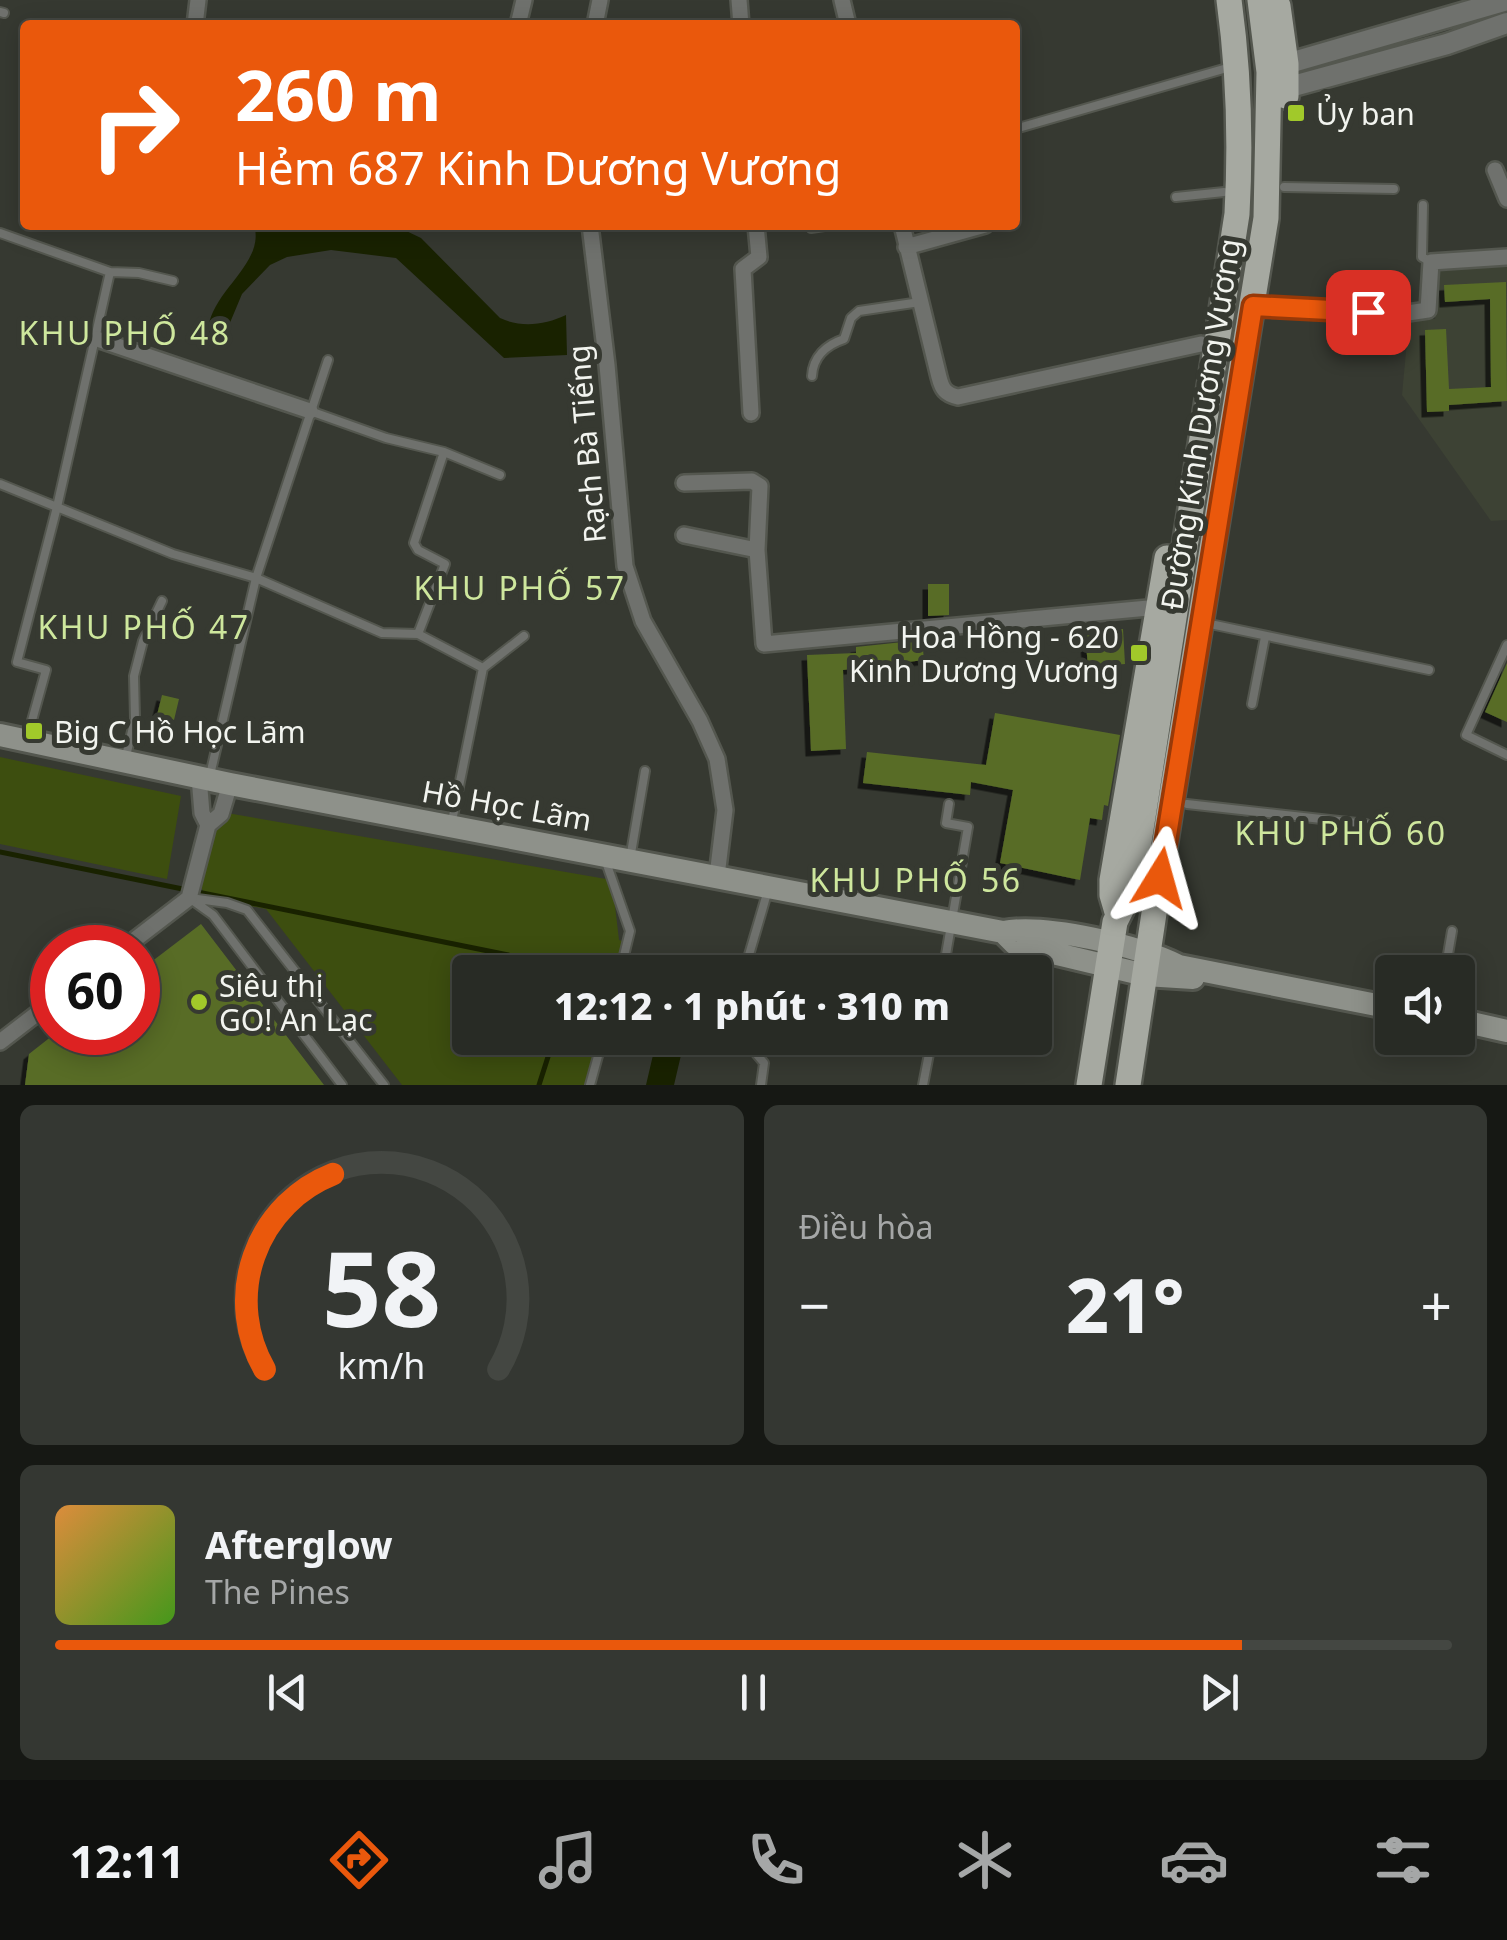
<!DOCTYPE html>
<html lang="vi">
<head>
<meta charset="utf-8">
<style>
	:root { --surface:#282b25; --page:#343732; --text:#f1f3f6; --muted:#a5a7a7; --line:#444742; --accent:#ea580c }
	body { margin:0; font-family:"Noto Sans",sans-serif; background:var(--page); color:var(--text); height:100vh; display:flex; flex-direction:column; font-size:38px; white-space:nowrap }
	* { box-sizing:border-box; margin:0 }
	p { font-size:32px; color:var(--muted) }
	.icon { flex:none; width:55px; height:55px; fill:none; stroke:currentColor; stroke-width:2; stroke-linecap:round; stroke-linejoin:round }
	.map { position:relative; height:1085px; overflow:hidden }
	.side { display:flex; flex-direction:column; gap:20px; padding:20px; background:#161814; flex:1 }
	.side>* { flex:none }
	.top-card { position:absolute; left:20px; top:20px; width:1000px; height:210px; border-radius:10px; box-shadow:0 5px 25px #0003,0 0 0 2px var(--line); background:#ea580c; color:#fff; overflow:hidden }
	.tools { position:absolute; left:1375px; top:955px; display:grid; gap:20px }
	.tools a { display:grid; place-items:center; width:100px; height:100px; border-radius:10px; background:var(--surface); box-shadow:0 5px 25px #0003,0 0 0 2px var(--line); font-size:50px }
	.speed { position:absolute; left:30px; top:925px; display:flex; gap:20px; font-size:50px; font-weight:700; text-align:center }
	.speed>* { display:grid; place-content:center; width:130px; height:130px; border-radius:50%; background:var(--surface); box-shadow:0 5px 25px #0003,0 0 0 2px var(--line); line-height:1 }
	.speed .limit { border:15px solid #d22; background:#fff; color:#111 }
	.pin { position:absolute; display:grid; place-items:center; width:85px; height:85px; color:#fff; margin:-42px; border-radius:20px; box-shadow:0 5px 15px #0006 }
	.me { position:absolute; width:110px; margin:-55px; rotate:8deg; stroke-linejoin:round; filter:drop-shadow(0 0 8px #0008) }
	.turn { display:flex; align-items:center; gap:35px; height:210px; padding:0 50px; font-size:45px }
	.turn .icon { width:130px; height:130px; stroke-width:2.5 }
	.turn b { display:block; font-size:70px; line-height:85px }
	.big { font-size:75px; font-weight:800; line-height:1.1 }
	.side .tile { flex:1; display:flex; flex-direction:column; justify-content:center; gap:15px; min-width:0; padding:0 35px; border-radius:15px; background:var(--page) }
	.side .dial { align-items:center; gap:0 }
	.dial svg { height:260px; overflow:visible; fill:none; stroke:var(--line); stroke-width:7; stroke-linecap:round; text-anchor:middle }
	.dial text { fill:var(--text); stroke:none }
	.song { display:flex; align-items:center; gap:30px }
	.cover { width:120px; height:120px; border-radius:15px; background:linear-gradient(135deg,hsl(30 70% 55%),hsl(100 70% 35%)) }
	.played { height:10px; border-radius:5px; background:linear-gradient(90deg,var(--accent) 85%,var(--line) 85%) }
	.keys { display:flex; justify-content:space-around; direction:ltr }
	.heat { display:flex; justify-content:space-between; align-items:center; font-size:55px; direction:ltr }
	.side .tiles { flex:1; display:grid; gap:20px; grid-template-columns:1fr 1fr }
	.tile:last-child { grid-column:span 2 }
	.trip { position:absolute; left:452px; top:955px; width:600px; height:100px; border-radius:10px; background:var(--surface); box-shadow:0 5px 25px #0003,0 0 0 2px var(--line); font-weight:800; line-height:100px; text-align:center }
	.dock { display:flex; height:160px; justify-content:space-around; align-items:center; background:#10110f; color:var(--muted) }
	.dock .icon { width:70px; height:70px }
	.dock .active { color:var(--accent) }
	.dock b { font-size:45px; color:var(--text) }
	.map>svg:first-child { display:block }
	.built { fill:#3d4234 }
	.grass { fill:#3d4e0f }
	.water { fill:#192200 }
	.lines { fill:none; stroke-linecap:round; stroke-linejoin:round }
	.stream { stroke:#192200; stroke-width:5 }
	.building { fill:#586c28; filter:url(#shadow) }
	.service-casing { stroke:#54574f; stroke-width:12 }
	.minor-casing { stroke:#54574f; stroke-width:20 }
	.tertiary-casing { stroke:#54574f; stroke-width:25 }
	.secondary-casing { stroke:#54574f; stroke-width:28 }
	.primary-casing { stroke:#54574f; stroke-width:30 }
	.service { stroke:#6f716d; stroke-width:8 }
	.minor { stroke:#6f716d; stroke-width:15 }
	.tertiary { stroke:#6f716d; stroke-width:20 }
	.secondary { stroke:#8e918a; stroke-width:22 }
	.primary { stroke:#a6a9a1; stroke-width:25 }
	.route-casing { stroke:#983908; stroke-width:25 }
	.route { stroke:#ea580c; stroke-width:18 }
	.poi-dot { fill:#a1c92a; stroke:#363931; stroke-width:4 }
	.labels { text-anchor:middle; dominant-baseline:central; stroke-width:10; stroke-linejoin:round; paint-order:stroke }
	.poi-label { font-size:30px; fill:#f2f4ef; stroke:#363931; text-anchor:start }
	.street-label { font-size:30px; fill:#f2f4ef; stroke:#363931 }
	.neighbourhood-label { font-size:32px; letter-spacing:2.5px; fill:#cee79d; stroke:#363931 }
</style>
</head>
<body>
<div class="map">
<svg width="1507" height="1085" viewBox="0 0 1507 1085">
	<defs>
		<filter id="shadow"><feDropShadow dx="-5.5" dy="5.5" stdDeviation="0" flood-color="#0009"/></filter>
	</defs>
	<rect width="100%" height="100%" fill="#363931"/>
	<path class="built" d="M 1507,259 L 1507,520 L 1491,521 L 1402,395 L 1409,319 L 1435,319 L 1439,266 Z"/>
	<path class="grass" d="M 0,757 L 181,796 L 167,879 L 0,844 Z
		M 227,813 L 612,880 L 619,940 L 630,943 L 622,972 L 470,972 L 470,1038 L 606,1038 L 594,1085 L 402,1085 L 266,909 L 206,897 L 198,881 L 212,826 Z"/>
	<path class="water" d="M 254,225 L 400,228 L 421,238 L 500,318 C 521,328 545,325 566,315 L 567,355 L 504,358 L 396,258 L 331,250 L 287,257 L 270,265 L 242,294 L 224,337 L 216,347 L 209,341 C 200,296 267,267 254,225 Z
		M 657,1038 L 685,1038 L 674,1085 L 646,1085 Z"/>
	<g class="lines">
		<path class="stream" d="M 0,852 L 592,972
			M 539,1085 L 554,1038"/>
	</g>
	<path class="building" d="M 1506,282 L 1507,401 L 1449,405 L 1449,411 L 1427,412 L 1425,330 L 1446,329 L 1449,389 L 1491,387 L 1490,299 L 1445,302 L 1444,285 Z
		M 928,584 L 949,584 L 949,615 L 928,616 Z
		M 1123,629 L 1125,664 L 1088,667 L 1085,632 Z
		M 922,640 L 924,660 L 843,670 L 846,749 L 811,751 L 807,655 L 856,653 L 856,647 Z
		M 1507,663 L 1507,722 L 1485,712 Z
		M 162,695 L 179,699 L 174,720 L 157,715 Z
		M 995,713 L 1120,735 L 1108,806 L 1104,805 L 1102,820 L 1090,818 L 1080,880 L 1000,863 L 1013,790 L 971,782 L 970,795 L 863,783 L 867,752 L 986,765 Z
		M 201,924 L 324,1085 L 25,1085 L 29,1054 L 57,1032 L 138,1032 L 138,972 Z"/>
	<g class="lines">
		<defs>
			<path id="service" d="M 0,12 L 4,13
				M 1015,129 L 1227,68
				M 1284,187 L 1394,189
				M 1176,197 L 1224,192
				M 1423,205 L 1422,257 L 1431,262
				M 811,228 L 831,225
				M 0,233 L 110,272 L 139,273 L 173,281
				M 812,376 C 813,357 826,345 844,339 L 851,318 L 859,311 L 920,302
				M 310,411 L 386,438 L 444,452 L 500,475
				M 0,484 L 173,554 L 256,578 L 382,633 L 418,634 L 483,668
				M 1215,625 L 1429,670
				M 418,634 L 445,564 L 418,550 L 414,543 L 444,452
				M 1507,645 L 1466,735 L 1507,755
				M 1252,704 L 1265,637
				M 28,735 L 46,670 L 17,662 L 57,507 L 110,272
				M 125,760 L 135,719 L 134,676 L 143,641 L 162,601
				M 210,775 L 256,578 L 328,360
				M 1187,804 L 1366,824
				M 452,821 L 483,668 L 524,636
				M 630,859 L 645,771
				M 606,862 L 630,931 L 620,972
				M 190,898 L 227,903 L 247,910 L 384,1085
				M 192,900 L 213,915 L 342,1085
				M 744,972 L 768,890
				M 943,972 L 968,827 L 946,823 L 949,804
				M 1445,972 L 1452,931
				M 743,1038 L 764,1063 L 761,1085
				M 590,1085 L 603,1038
				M 923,1085 L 932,1038"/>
			<path id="minor" d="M 739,0 L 741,25
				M 842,0 L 848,25
				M 195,25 L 198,0
				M 518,25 L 524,0
				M 595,25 L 600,0
				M 1495,170 L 1507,199
				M 590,225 L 607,365 L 625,566 L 643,621 L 700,721 L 717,759 L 725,810 L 717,876
				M 902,225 L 939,377 C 942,389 945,394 958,397 L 1201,344
				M 906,247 L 985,225
				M 1267,307 L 1401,314 L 1428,310 L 1431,262 L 1507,257
				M 97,339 L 310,411
				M 751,413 L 743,269 L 759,257 L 756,225
				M 684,483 L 752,481 L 760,486 L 757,550 L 764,644 L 1159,607
				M 684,535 L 757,550
				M 208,825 L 221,814 L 230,784
				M 124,948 L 189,898 L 208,825 L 202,813 L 199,777
				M 0,1042 L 52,1002"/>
			<path id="tertiary" d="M 1286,64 L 1507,0
				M 1286,88 L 1447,44 L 1507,23"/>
			<path id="secondary" d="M 0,735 L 230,784 L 1003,932 C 1047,924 1139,946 1179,966 L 1392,1008
				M 1003,932 L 1015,944 L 1145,975 L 1193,978
				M 1458,1020 L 1507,1031"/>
			<path id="primary" d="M 1278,6 L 1286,64 L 1286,96
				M 1117,912 L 1112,895 L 1112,880 L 1167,558
				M 1089,1085 L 1115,922 L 1128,896 L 1134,874 L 1237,214 C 1241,141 1239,72 1229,0
				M 1128,1085 L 1171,801 L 1266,218 L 1269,72 L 1260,0"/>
		</defs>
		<use href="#service" class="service-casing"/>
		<use href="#minor" class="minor-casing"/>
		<use href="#tertiary" class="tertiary-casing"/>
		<use href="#secondary" class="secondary-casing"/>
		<use href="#primary" class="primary-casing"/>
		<use href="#service" class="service"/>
		<use href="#minor" class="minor"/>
		<use href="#tertiary" class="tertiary"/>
		<use href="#secondary" class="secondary"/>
		<use href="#primary" class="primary"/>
	</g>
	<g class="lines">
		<defs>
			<path id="route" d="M 1160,878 L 1253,306 L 1368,312"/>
		</defs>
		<use href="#route" class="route-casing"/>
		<use href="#route" class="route"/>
	</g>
	<g class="poi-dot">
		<rect x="1286" y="103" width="20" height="20" rx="5"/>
		<rect x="1129" y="643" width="20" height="20" rx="5"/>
		<rect x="24" y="721" width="20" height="20" rx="5"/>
		<circle cx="199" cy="1002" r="10"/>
	</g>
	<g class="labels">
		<g class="poi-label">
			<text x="1316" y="113">Ủy ban</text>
			<text x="1119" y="636" text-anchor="end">Hoa Hồng - 620<tspan x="1119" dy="34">Kinh Dương Vương</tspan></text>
			<text x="54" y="731">Big C Hồ Học Lãm</text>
			<text x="219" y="985">Siêu thị<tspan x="219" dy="34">GO! An Lạc</tspan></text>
		</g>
		<g class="street-label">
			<text transform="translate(1200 424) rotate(-81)">Đường Kinh Dương Vương</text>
			<text transform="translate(586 444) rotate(-95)">Rạch Bà Tiếng</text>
			<text transform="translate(507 805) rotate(10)">Hồ Học Lãm</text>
		</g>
		<g class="neighbourhood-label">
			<text x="125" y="332">KHU PHỐ 48</text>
			<text x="520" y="587">KHU PHỐ 57</text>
			<text x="144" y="626">KHU PHỐ 47</text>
			<text x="1341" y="832">KHU PHỐ 60</text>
			<text x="916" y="879">KHU PHỐ 56</text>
		</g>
	</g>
</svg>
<div class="tools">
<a><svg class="icon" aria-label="sound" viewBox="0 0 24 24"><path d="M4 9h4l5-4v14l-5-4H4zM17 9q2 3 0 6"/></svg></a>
</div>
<div class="speed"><div class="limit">60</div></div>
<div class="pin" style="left:1368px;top:312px;background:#d93025"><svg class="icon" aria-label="arrive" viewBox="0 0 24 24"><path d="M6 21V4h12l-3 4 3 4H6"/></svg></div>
<svg class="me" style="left:1160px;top:878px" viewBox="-20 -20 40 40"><path d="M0-17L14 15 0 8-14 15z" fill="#ea580c" stroke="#fff" stroke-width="4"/></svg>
<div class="trip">12:12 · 1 phút · 310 m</div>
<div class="top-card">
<div class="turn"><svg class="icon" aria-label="right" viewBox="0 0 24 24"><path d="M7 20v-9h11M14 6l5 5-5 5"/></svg><div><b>260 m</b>Hẻm 687 Kinh Dương Vương</div></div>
</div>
</div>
<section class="side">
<div class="tiles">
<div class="tile dial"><svg viewBox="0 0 100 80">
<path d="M14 69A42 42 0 1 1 86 69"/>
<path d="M14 69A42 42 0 0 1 35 9" stroke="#ea580c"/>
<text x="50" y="56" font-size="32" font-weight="700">58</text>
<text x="50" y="72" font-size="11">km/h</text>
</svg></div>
<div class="tile"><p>Điều hòa</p>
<div class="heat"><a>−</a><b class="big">21°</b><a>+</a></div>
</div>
<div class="tile">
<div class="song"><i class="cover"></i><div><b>Afterglow</b><p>The Pines</p></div></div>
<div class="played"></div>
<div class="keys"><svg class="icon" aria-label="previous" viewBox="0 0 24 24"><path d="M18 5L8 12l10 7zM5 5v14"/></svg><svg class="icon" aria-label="pause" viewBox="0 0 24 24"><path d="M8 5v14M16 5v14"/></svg><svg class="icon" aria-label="next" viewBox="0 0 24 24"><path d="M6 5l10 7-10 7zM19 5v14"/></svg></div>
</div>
</div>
</section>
<nav class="dock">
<b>12:11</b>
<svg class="icon active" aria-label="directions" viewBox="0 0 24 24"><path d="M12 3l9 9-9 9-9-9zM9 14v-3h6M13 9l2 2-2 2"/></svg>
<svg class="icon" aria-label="music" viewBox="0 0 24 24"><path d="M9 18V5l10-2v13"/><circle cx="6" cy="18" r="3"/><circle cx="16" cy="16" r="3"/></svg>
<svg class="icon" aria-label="phone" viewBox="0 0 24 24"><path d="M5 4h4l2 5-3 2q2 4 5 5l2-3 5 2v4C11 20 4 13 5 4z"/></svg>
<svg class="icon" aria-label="climate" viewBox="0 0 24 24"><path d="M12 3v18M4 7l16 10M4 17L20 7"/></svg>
<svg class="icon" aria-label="car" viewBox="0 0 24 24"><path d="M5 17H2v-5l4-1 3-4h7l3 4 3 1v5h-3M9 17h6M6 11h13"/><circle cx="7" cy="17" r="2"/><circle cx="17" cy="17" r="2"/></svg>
<svg class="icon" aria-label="filters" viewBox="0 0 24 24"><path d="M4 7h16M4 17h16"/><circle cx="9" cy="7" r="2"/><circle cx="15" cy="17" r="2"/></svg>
</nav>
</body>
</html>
